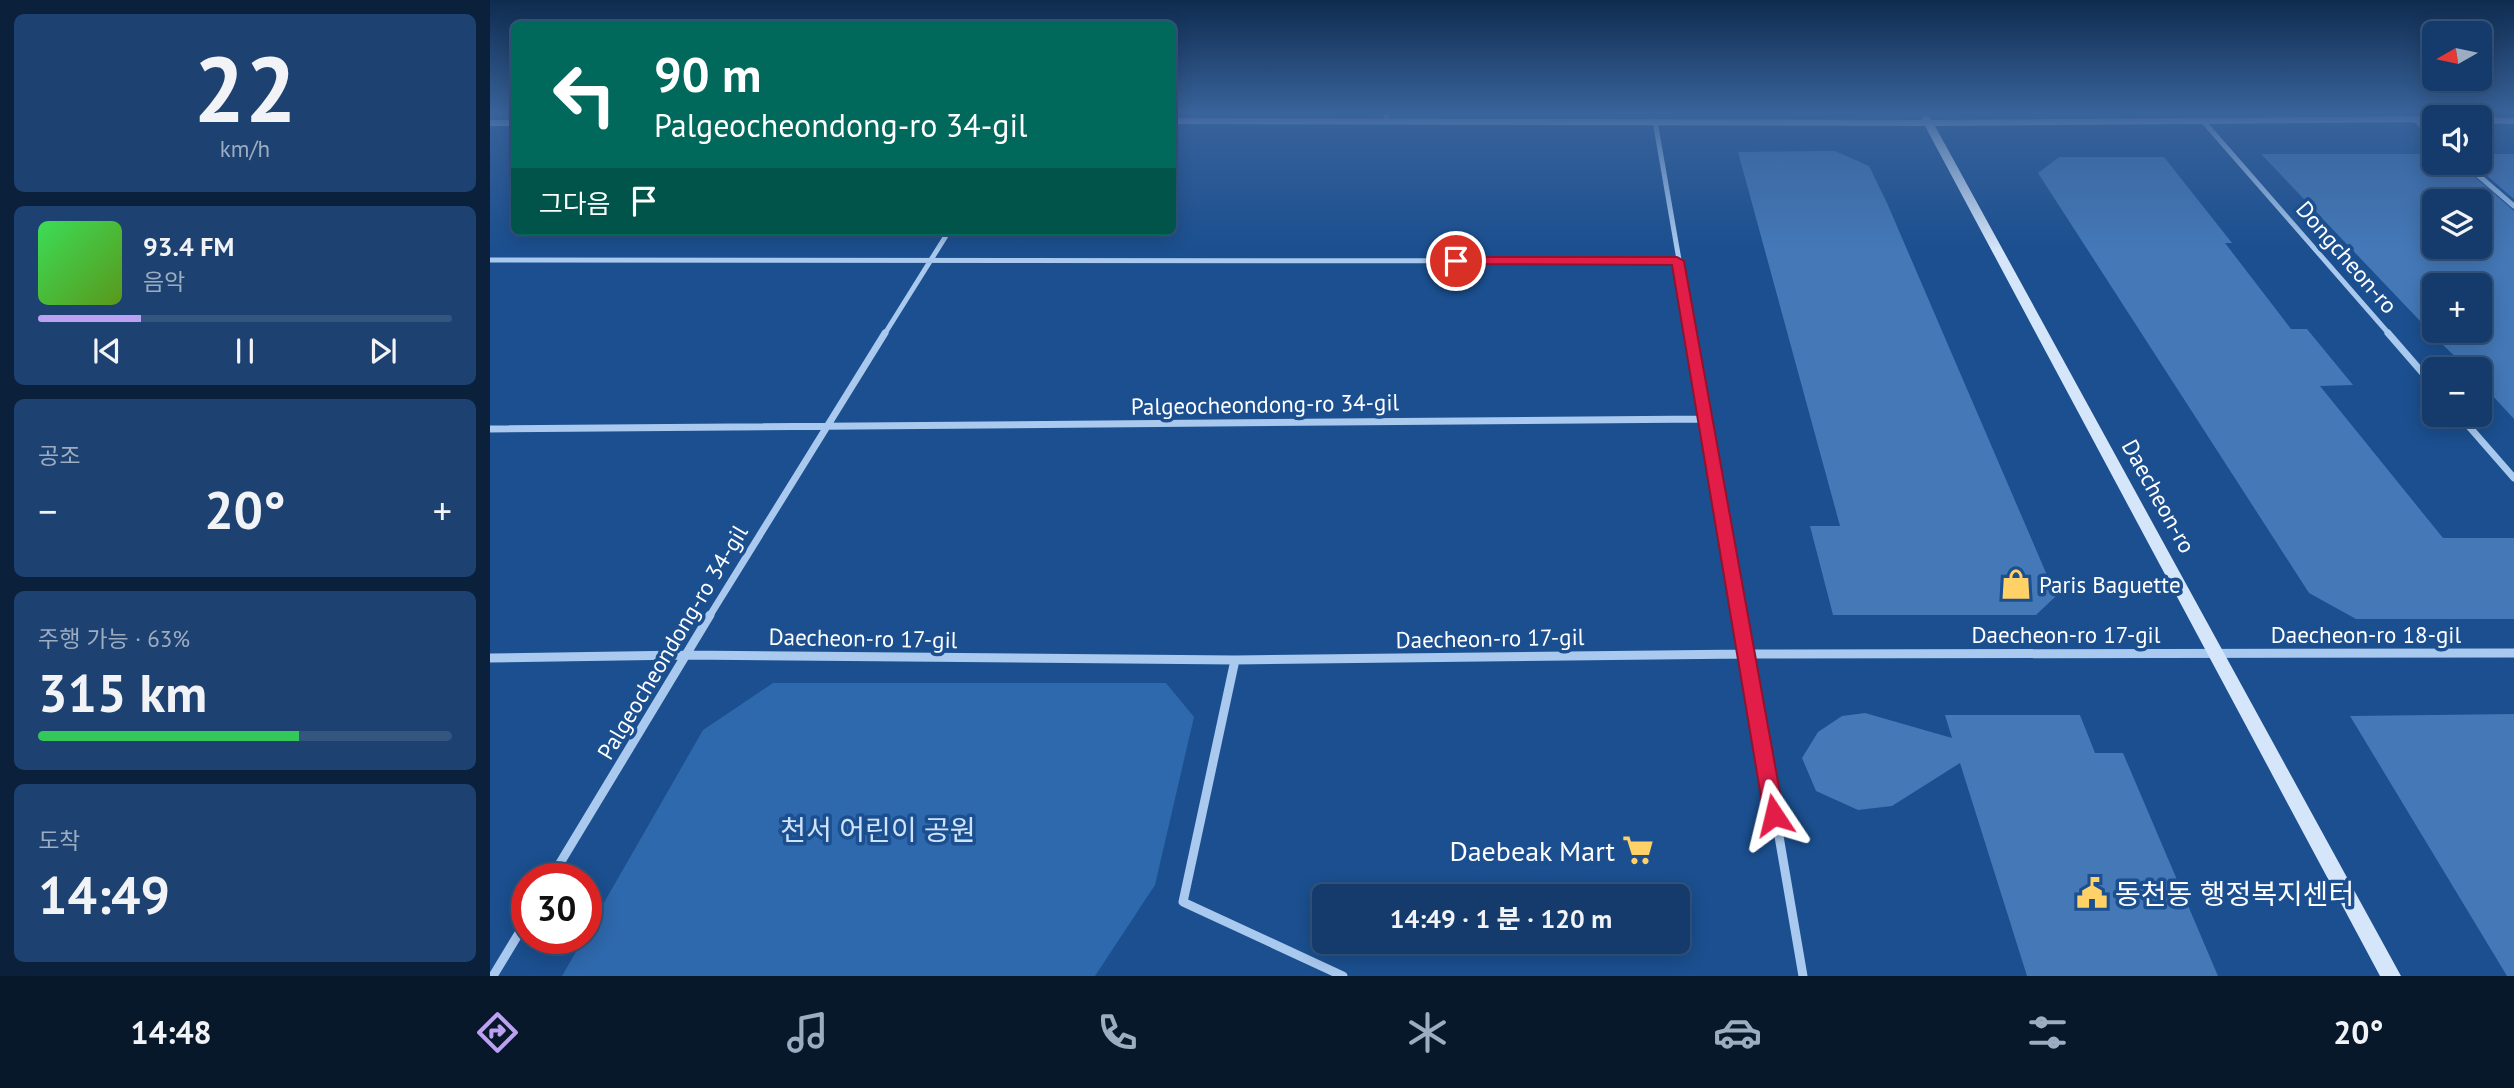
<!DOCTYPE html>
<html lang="ko">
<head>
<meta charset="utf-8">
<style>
	:root { --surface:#143b6b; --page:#1d4271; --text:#f1f3f6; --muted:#9dadc1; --line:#33557e; --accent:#bca0f2 }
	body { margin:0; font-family:"PT Sans","Noto Sans KR",sans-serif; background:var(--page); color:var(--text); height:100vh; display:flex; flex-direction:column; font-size:26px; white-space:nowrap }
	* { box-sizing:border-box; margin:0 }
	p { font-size:23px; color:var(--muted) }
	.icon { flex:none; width:38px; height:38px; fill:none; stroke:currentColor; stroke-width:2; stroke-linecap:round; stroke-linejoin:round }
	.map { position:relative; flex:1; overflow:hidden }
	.panel { display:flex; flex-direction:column; gap:14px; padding:14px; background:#0b203b; width:490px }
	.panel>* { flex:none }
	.top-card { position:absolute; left:21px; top:21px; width:665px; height:214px; border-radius:10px; box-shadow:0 4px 18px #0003,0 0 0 2px var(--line); background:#00695c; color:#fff; overflow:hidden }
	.needle { width:46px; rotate:261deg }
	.buttons { position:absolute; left:1932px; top:21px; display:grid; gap:14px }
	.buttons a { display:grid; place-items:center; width:70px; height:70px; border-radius:10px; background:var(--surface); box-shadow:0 4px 18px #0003,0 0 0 2px var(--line); font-size:35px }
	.speed { position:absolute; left:21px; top:863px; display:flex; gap:14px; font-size:35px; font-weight:700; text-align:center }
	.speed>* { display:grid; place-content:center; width:91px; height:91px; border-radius:50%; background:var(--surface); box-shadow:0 4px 18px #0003,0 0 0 2px var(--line); line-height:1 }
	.speed .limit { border:10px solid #d22; background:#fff; color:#111 }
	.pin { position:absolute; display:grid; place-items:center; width:60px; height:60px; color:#fff; margin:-30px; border:4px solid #fff; border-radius:50%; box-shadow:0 2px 7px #0007 }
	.me { position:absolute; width:77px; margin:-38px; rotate:350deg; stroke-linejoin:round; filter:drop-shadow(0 0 5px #0008) }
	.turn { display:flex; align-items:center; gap:24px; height:147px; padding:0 28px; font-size:32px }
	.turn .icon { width:91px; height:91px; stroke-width:2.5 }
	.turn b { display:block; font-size:49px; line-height:60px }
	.then { display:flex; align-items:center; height:66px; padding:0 28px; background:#0003; gap:14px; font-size:26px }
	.big { font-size:52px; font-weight:800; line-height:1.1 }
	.panel .widget { flex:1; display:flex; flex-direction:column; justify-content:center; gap:10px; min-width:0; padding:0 24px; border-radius:10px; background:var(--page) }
	.panel .dial { align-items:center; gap:0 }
	.dial b { font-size:91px; line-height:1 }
	.song { display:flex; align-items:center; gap:21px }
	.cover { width:84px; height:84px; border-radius:10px; background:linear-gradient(135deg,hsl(130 70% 55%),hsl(90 70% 35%)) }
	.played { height:7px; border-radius:4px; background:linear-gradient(90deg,var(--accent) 25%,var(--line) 25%) }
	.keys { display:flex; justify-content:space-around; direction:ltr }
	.heat { display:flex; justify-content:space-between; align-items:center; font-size:38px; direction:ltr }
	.charge { height:10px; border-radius:5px; background:linear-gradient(90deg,#34c759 63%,var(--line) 0) }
	.trip { position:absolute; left:822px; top:884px; width:378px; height:70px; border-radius:10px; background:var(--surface); box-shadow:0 4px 18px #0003,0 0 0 2px var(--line); font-weight:800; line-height:70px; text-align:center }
	.menu { display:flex; height:112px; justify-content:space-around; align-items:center; background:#08182b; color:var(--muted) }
	.menu .icon { width:49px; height:49px }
	.menu .on { color:var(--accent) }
	.menu b { font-size:32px; color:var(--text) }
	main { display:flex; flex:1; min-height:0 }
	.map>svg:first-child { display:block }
	.green { fill:#2e69ad }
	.building { fill:#4478b7; fill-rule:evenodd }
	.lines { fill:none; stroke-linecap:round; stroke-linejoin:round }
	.lane { stroke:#a9c9ee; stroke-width:4.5 }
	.street-far2 { stroke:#a9c9ee; stroke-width:5 }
	.street-far1 { stroke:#a9c9ee; stroke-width:7 }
	.street { stroke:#a9c9ee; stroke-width:9 }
	.secondary { fill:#d6e6fa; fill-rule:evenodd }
	.route { fill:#e11d48; stroke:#92132f; stroke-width:2 }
	.labels { text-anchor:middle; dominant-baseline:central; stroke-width:7; stroke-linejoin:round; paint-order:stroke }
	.street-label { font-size:23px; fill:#fff; stroke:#1b4f8f }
	.poi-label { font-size:23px; fill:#fff; stroke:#1b4f8f; text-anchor:start }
	.near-park-label { font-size:28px; fill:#cfe3fa; stroke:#1b4f8f }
	.near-poi-label { font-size:28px; fill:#fff; stroke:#1b4f8f; text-anchor:end }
</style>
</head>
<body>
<main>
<section class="panel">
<div class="widget dial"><b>22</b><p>km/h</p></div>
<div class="widget">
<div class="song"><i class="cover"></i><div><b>93.4 FM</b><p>음악</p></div></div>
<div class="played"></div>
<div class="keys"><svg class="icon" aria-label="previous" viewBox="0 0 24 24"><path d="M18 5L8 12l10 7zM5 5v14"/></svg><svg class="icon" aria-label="pause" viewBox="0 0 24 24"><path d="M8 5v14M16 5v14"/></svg><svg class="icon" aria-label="next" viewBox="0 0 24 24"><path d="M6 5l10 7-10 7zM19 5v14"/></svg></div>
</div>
<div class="widget"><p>공조</p>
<div class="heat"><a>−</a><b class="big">20°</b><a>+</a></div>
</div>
<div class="widget"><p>주행 가능 · 63%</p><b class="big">315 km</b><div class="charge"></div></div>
<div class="widget"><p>도착</p><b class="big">14:49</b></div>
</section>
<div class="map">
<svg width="2024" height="976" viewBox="0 0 2024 976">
	<rect width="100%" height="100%" fill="#1b4f8f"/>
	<path class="green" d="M 283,683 L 676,683 L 704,717 L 665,885 L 605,976 L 72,976 L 213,730 Z"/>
	<path class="building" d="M 1345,151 L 1379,166 L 1397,203 L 1566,596 L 1546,615 L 1343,615 L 1320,526 L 1350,526 L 1248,152 Z
		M 1771,154 L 1944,154 L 1944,163 L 1969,163 L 2024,211 L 2024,419 L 1990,382 L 1990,369 L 1978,369 L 1951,343 ZM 1944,201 L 1990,201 L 1990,247 L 1944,247 ZM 1944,285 L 1990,285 L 1990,331 L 1944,331 Z
		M 1990,154 L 2024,154 L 2024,199 L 1982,163 L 1990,163 Z
		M 1569,157 L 1674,157 L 1742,243 L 1735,243 L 1801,329 L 1817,329 L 1863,385 L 1830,386 L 1953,538 L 2024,538 L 2024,619 L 1866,619 L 1819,593 L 1548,173 Z
		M 1375,713 L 1462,738 L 1455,715 L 1590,715 L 1605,753 L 1633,753 L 1728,976 L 1537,976 L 1470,763 L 1402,806 L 1368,810 L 1326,791 L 1312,758 L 1328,732 L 1352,716 Z
		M 2024,714 L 2024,976 L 2017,976 L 1860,716 Z"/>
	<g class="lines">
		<path class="lane" d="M 896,120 L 897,113"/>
		<path class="street-far2" d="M 1923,118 L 1944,137
			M 1165,121 L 1202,335
			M 1713,121 L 1900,335
			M 1974,163 L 2024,206
			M 0,260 L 1187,261
			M 394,335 L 459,231"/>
		<path class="street-far1" d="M 1202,333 L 1251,617
			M 1898,333 L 1944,386
			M 1969,415 L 2024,478
			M 0,429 L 1214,419
			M 219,617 L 395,333"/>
		<path class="street" d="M 1251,615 L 1313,976
			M 0,658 L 195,655 L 745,660 L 1255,654 L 2024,653
			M 745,660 L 693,902 L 853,976
			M 61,878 L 220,615
			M 3,976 L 37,920"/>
		<path class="secondary" d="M 1436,115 L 1442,120 L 1944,116 L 1948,117 L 1944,117 L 1944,122 L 1445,126 L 1911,976 L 1890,976 L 1435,126 L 682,124 L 682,118 L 1432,120 L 1433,116 Z
			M 1990,117 L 2024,118 L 2024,124 L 1990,123 Z
			M 0,120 L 24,120 L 24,126 L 0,126 Z"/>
	</g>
	<linearGradient id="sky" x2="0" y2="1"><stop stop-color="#0f2b4f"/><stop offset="0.45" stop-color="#39639b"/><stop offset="1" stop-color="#39639b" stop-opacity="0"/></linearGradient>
	<rect width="2024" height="250" fill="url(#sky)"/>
	<path class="route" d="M 1187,257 L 1194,261 L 1294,815 L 1291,822 L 1284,824 L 1277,822 L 1274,815 L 1182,265 L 966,264 L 960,261 L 966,257 Z"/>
	<defs>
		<symbol id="shop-bare" viewBox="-9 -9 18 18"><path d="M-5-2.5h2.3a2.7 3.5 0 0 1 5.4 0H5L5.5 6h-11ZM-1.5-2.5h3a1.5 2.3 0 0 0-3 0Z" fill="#ffd166" stroke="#1b4f8f" stroke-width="2.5" paint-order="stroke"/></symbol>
		<symbol id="supermarket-bare" viewBox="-9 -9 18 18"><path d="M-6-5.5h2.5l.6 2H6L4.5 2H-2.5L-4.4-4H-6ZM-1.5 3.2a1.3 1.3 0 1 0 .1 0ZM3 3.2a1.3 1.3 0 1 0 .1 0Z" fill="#ffd166" stroke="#1b4f8f" stroke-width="2.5" paint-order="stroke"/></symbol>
		<symbol id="civic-bare" viewBox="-9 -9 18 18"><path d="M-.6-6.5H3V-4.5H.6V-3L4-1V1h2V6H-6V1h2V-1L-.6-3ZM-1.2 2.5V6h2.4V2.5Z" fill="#ffd166" stroke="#1b4f8f" stroke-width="2.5" paint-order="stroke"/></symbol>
	</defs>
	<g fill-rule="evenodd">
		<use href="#shop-bare" x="1504" y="562" width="44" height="44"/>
		<use href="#supermarket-bare" x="1126" y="828" width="44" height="44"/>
		<use href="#civic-bare" x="1580" y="871" width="44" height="44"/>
	</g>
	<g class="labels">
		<g class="street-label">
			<text transform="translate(1857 257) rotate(49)">Dongcheon-ro</text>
			<text transform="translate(775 404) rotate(-1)">Palgeocheondong-ro 34-gil</text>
			<text transform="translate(1669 496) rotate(61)">Daecheon-ro</text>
			<text x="1576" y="634">Daecheon-ro 17-gil</text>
			<text x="1876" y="634">Daecheon-ro 18-gil</text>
			<text transform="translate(373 638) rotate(1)">Daecheon-ro 17-gil</text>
			<text transform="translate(1000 638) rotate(-1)">Daecheon-ro 17-gil</text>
			<text transform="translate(182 642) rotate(-59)">Palgeocheondong-ro 34-gil</text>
		</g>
		<g class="poi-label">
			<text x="1549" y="584">Paris Baguette</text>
		</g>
		<g class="near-park-label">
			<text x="388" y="829">천서 어린이 공원</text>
		</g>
		<g class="near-poi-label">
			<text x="1125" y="850">Daebeak Mart</text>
			<text x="1625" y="893" text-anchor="start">동천동 행정복지센터</text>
		</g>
	</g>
</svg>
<div class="buttons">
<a><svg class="needle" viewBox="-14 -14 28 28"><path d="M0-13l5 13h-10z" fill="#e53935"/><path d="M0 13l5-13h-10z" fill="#9dadc1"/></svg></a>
<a><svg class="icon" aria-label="sound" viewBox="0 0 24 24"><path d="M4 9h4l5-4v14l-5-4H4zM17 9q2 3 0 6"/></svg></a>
<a><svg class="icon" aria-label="layers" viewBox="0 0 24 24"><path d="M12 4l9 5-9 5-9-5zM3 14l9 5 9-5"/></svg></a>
<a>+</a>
<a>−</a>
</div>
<div class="speed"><div class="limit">30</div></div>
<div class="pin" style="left:966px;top:261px;background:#d93025"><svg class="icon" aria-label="arrive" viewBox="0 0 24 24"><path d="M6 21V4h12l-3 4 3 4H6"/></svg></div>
<svg class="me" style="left:1284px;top:815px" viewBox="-20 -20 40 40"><path d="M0-17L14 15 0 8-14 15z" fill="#e11d48" stroke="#fff" stroke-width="4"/></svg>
<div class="trip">14:49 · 1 분 · 120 m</div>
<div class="top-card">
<div class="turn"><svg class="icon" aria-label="left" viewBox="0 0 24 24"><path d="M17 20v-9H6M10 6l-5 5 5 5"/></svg><div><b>90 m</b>Palgeocheondong-ro 34-gil</div></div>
<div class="then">그다음<svg class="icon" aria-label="arrive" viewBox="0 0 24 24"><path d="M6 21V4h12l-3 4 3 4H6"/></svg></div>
</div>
</div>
</main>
<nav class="menu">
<b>14:48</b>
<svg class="icon on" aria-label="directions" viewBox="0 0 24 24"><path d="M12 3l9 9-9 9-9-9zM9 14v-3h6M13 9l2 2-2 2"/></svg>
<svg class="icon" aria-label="music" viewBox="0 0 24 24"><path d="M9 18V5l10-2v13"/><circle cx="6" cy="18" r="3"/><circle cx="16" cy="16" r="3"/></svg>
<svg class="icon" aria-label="phone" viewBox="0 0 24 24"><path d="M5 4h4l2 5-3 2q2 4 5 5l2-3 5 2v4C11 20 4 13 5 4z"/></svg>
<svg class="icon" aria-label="climate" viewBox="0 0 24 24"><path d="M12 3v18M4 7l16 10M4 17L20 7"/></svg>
<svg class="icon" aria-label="car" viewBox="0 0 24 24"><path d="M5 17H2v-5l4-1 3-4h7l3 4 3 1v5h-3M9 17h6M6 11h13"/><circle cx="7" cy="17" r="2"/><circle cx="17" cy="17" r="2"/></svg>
<svg class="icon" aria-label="filters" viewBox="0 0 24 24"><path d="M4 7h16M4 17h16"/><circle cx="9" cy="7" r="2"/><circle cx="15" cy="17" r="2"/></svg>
<b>20°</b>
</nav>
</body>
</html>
